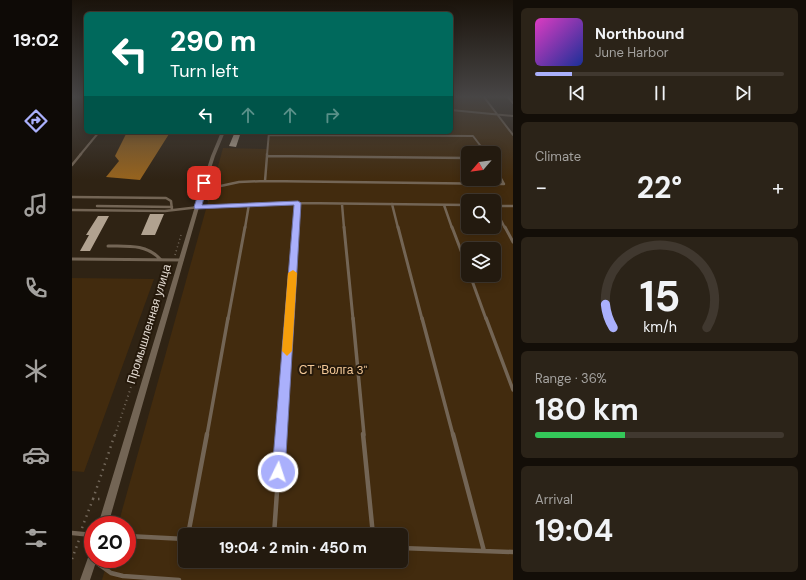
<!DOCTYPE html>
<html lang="en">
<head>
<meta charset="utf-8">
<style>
	:root { --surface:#231a0f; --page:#2b2318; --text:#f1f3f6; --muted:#a3a19e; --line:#40382f; --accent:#aab0fc }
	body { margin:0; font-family:"DM Sans",sans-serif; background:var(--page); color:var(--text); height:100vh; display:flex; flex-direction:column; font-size:15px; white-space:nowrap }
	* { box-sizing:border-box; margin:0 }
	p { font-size:13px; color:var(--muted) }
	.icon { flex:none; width:22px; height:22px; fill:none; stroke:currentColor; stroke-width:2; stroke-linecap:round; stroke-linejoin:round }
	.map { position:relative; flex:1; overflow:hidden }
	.drawer { display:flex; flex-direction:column; gap:8px; padding:8px; background:#130e08; width:293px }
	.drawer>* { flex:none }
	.banner { position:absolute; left:12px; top:12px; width:369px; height:122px; border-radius:6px; box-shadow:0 2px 10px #0003,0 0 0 1px var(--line); background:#00695c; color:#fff; overflow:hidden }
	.needle { width:26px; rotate:242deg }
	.controls { position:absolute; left:389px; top:146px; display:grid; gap:8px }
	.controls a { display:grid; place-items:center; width:40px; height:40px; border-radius:6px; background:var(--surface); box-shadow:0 2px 10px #0003,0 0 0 1px var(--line); font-size:20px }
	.speed { position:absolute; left:12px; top:516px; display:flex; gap:8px; font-size:20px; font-weight:700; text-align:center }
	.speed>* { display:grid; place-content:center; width:52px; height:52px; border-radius:50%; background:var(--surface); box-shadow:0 2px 10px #0003,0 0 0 1px var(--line); line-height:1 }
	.speed .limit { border:6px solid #d22; background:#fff; color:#111 }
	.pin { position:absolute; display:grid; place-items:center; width:34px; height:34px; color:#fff; margin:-17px; border-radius:8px; box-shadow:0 2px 6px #0006 }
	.me { position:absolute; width:44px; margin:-22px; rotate:4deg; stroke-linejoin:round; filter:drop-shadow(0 0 3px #0008) }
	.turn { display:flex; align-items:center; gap:14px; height:84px; padding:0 20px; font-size:18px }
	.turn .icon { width:52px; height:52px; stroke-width:2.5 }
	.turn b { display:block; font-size:28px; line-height:34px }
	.lanes { display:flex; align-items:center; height:38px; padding:0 20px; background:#0003; justify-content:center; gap:20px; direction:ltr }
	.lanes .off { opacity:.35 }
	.big { font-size:30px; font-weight:700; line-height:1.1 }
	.drawer .tile { flex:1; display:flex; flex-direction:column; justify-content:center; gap:6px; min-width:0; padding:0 14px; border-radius:6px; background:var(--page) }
	.drawer .dial { align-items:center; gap:0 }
	.dial svg { height:104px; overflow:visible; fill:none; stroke:var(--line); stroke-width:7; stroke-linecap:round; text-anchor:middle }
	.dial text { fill:var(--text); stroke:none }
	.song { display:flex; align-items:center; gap:12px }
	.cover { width:48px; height:48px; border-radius:6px; background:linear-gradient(135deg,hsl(310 70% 55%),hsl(230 70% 35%)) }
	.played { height:4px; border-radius:2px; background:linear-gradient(90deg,var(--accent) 15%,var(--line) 15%) }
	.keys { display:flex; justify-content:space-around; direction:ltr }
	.heat { display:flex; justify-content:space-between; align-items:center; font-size:22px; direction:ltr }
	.charge { height:6px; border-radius:3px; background:linear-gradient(90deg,#34c759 36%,var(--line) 0) }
	.trip { position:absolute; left:106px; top:528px; width:230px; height:40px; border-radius:6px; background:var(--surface); box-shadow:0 2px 10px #0003,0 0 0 1px var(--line); font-weight:700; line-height:40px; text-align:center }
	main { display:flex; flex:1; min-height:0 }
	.tabs { display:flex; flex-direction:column; width:72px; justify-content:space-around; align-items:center; background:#0e0a06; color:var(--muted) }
	.tabs .icon { width:28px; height:28px }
	.tabs .active { color:var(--accent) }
	.tabs b { font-size:18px; color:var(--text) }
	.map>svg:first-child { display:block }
	.green { fill:#422b0e; fill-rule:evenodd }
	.water { fill:#96631e }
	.building { fill:#b1a290 }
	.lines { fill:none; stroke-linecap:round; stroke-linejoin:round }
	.path-far3 { stroke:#716659; stroke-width:1; stroke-dasharray:0.5 2; stroke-linecap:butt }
	.path-far2 { stroke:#716659; stroke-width:1.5; stroke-dasharray:1 3; stroke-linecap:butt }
	.path-far1 { stroke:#716659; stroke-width:2; stroke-dasharray:1 3.5; stroke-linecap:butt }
	.path { stroke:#716659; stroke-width:2.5; stroke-dasharray:1.5 4.5; stroke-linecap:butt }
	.lane-far4 { stroke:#736555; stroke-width:2 }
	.lane-far3 { stroke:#736555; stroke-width:2.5 }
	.lane-far2 { stroke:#736555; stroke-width:3 }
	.lane-far1 { stroke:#736555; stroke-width:3.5 }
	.lane { stroke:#736555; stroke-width:4.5 }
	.street { fill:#736555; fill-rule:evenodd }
	.route { fill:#aab0fc; stroke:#6e72a4 }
	.slow { fill:#f59e0b }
	.labels { text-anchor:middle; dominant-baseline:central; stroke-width:4; stroke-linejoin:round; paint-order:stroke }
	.street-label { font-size:12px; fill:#e3dad1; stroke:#25190b }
	.park-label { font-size:12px; fill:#f4c998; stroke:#25190b }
</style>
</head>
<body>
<main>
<nav class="tabs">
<b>19:02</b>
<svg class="icon active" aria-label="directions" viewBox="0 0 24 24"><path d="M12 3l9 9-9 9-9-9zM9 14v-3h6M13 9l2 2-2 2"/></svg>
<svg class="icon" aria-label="music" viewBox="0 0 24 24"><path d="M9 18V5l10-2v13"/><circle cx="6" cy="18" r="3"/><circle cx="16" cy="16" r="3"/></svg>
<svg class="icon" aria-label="phone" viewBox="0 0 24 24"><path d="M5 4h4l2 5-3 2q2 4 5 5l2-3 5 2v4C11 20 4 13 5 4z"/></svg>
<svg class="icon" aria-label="climate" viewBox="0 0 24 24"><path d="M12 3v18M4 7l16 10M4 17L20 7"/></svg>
<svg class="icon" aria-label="car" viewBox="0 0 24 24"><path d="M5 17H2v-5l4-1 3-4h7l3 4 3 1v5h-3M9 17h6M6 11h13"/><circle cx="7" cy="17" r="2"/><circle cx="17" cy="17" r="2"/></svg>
<svg class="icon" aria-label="filters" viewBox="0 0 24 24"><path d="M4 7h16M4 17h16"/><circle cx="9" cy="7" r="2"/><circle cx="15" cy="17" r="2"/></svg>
</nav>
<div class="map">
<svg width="441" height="580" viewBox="0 0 441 580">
	<rect width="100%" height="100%" fill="#2f2314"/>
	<path class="green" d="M 379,97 L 412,97 L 441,135 L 441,580 L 30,580 L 36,559 L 55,559 L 55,525 L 46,525 L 151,148 L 195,149 L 197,132 L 379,132 ZM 396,153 L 422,153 L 422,179 L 396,179 ZM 396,201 L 422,201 L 422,227 L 396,227 ZM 396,249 L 422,249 L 422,275 L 396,275 ZM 113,535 L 329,535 L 329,561 L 113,561 Z
		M 0,278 L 82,279 L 12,472 L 0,471 Z"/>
	<path class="water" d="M 55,132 L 97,134 L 68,180 L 34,177 L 47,161 L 43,156 Z"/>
	<path class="building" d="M 162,134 L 168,135 L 164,147 L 157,146 Z
		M 78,214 L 92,214 L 83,235 L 69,235 Z
		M 26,216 L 37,216 L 18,251 L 8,251 L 17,235 L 14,235 Z"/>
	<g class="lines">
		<path class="path-far3" d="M 141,182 L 143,174
			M 136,201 L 138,193"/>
		<path class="path-far2" d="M 103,255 L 109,235
			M 81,319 L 99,266"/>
		<path class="path-far1" d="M 43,435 L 82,318"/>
		<path class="path" d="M 21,499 L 43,434
			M 10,528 L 21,499 L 30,499
			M 0,559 L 7,540"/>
		<path class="lane-far4" d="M 412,97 L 441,135
			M 436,97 L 441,103
			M 379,110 L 441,116
			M 197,135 L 401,136 L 414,153
			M 8,155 L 27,132
			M 195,155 L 197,132"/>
		<path class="lane-far3" d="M 195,154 L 195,156 L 396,158
			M 0,165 L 9,154
			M 193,181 L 195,156
			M 130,190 L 167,182 L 193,181 L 432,184 L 422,166
			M 0,197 L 94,198 L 99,201 L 100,210
			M 270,204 L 272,228
			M 320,204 L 326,228
			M 372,205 L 380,228
			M 25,206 L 100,207
			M 422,206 L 441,206
			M 422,207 L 433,228
			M 0,210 L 93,211 L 136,206 L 226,203 L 396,205
			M 173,228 L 177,204
			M 224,228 L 226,203"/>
		<path class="lane-far2" d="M 272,227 L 281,319
			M 326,227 L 350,319
			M 380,227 L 396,269
			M 433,227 L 441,242
			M 36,246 C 56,246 75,244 89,260
			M 0,259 L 110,260
			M 398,275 L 414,319
			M 156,319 L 173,227
			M 218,319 L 224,227"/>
		<path class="lane-far1" d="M 281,318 L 292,435
			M 350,318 L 381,435
			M 414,318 L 441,390
			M 135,435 L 156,318
			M 209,435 L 218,318"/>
		<path class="lane" d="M 291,434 L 301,535
			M 381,434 L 412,551
			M 0,533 L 21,535
			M 116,535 L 135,434
			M 202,535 L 209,434
			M 55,536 L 113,539
			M 329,548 L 441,552
			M 21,560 L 39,573 L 51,576 L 107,580"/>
		<path class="street" d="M 149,132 L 153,132 L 143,156 L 132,190 L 36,525 L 26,525 L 128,190 L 139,156 Z
			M 21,550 L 21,559 L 25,559 L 18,580 L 8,580 L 18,552 Z"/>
	</g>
	<linearGradient id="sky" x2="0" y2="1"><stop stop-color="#1a130b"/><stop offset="0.54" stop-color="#474545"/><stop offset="1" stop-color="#474545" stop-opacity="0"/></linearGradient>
	<rect width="441" height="179" fill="url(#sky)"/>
	<path class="route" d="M 130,182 L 136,183 L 130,205 L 226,201 L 229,203 L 213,472 L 211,476 L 206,478 L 202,476 L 200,472 L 222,205 L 123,209 L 122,207 Z"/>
	<path class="slow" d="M 221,270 L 225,273 L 220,351 L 215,356 L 210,351 L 216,273 Z"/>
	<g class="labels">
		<g class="street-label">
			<text transform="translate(77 324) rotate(-73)">Промышленная улица</text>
		</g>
		<g class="park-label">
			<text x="261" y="370">СТ "Волга 3"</text>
		</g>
	</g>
</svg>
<div class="controls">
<a><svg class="needle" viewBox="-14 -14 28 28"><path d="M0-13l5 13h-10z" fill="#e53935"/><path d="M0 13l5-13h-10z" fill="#a3a19e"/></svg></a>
<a><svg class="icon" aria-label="search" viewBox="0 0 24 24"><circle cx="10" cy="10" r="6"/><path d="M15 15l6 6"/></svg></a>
<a><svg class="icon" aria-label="layers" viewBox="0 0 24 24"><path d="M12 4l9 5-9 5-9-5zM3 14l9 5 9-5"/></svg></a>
</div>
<div class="speed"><div class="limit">20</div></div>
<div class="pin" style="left:132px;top:183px;background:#d93025"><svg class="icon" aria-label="arrive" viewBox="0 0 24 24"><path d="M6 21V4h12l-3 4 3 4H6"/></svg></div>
<svg class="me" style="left:206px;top:472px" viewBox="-20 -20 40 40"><circle r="17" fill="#aab0fc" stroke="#fff" stroke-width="3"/><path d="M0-11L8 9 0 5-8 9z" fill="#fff"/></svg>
<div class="trip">19:04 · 2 min · 450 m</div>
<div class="banner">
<div class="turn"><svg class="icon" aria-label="left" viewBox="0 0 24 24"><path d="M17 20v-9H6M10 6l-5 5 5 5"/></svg><div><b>290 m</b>Turn left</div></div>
<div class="lanes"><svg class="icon" aria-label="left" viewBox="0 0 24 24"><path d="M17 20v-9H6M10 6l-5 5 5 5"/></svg><svg class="icon off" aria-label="ahead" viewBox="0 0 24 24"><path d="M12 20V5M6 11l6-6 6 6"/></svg><svg class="icon off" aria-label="ahead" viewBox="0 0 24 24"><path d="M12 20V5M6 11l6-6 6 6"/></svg><svg class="icon off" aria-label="right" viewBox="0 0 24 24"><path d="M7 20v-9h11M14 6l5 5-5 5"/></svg></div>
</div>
</div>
<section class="drawer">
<div class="tile">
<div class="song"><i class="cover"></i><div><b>Northbound</b><p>June Harbor</p></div></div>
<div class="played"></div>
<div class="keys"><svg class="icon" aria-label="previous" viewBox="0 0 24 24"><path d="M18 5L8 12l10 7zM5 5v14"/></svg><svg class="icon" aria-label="pause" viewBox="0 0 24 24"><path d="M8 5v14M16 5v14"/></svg><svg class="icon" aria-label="next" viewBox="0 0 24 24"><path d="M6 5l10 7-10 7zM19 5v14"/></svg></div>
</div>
<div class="tile"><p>Climate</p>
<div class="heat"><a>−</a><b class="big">22°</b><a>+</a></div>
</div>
<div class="tile dial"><svg viewBox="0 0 100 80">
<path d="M14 69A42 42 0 1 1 86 69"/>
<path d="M14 69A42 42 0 0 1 8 51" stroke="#aab0fc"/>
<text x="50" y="56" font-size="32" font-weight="700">15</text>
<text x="50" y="72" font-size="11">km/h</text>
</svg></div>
<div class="tile"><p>Range · 36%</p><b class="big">180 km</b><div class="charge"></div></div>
<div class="tile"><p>Arrival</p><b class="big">19:04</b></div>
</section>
</main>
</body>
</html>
